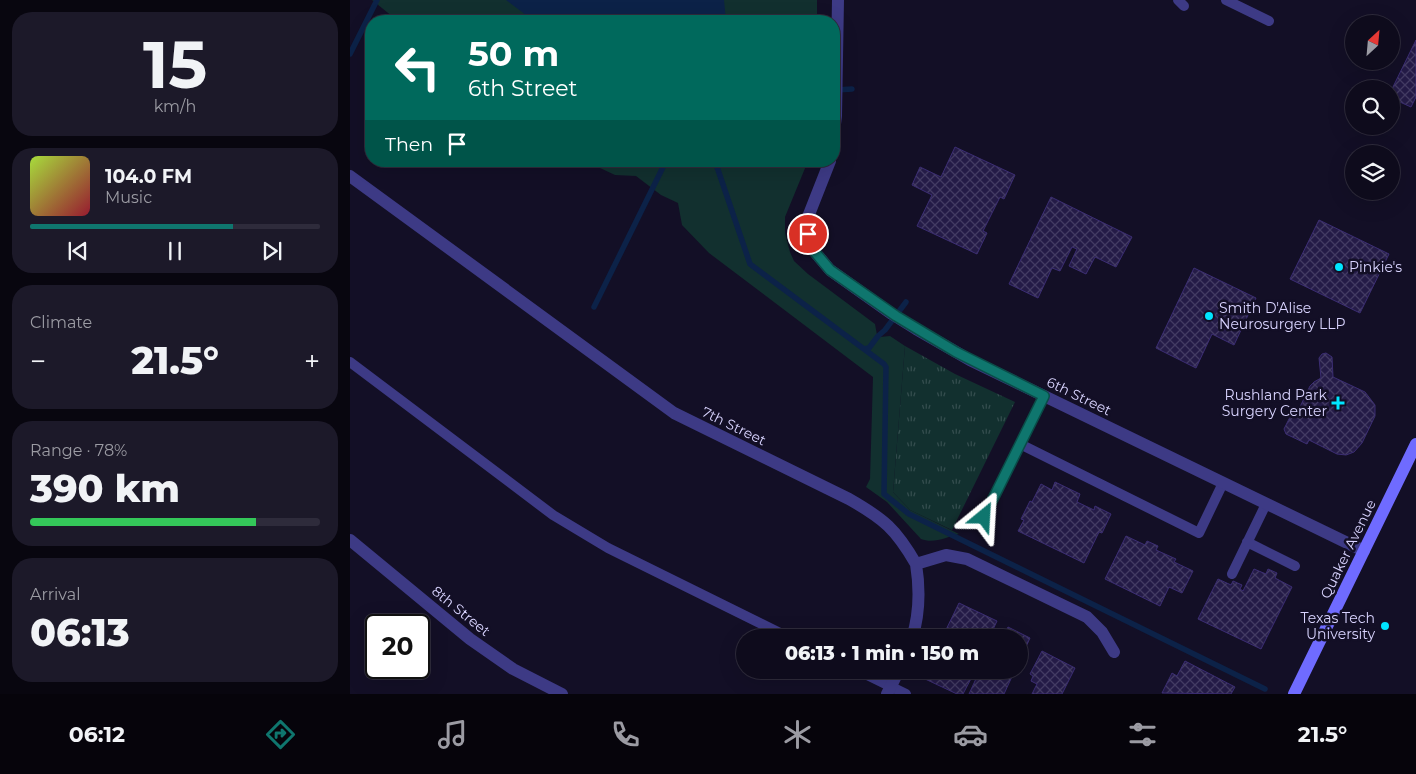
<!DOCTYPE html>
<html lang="en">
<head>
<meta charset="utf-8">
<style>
	:root { --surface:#0e0b1c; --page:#1c1929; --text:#f1f3f6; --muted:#9b9ba3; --line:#2e2b3b; --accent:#0f766e }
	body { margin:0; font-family:Montserrat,sans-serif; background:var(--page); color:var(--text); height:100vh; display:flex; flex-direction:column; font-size:19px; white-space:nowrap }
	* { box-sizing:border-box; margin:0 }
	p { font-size:16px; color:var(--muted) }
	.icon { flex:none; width:28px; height:28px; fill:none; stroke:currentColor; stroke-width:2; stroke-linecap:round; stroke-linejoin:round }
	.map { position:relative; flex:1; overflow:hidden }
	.drawer { display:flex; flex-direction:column; gap:12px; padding:12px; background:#08060f; width:350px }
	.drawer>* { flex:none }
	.top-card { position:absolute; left:15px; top:15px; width:475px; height:152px; border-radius:20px; box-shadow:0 5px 20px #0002,0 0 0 1px var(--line); background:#00695c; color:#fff; overflow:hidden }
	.needle { width:32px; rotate:26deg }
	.controls { position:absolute; left:995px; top:15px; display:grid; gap:10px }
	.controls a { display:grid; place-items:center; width:55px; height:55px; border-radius:50%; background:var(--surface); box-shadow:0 5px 20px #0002,0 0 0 1px var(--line); font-size:25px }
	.speed { position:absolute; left:15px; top:614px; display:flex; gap:10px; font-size:25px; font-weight:700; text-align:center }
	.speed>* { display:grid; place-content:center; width:65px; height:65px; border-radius:50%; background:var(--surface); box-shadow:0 5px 20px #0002,0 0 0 1px var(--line); line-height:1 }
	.speed .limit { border:2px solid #111; border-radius:8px; background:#fff; color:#111 }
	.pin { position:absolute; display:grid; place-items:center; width:42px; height:42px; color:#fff; margin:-21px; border:2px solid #fff; border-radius:50%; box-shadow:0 1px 5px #0007 }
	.me { position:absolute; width:55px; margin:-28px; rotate:27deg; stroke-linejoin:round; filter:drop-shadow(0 0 4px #0008) }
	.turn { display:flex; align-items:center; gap:18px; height:105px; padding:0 20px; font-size:22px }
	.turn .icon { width:65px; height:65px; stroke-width:2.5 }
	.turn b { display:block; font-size:35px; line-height:42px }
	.then { display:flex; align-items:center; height:48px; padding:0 20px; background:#0003; gap:10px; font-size:19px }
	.big { font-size:38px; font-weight:800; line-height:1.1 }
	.drawer .widget { flex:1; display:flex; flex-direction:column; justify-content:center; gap:8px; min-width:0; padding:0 18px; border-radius:20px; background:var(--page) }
	.drawer .dial { align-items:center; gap:0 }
	.dial b { font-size:65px; line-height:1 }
	.song { display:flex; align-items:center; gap:15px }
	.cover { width:60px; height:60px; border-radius:8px; background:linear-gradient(135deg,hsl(80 70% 55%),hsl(350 70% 35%)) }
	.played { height:5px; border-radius:2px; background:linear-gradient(90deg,var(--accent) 70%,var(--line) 70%) }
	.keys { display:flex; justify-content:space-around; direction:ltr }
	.heat { display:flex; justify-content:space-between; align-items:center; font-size:28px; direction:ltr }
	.charge { height:8px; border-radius:4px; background:linear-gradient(90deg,#34c759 78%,var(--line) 0) }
	.trip { position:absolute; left:386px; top:629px; width:292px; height:50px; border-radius:25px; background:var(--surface); box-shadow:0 5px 20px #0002,0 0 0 1px var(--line); font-weight:800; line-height:50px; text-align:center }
	.tab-bar { display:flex; height:80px; justify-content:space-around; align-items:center; background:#06040b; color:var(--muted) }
	.tab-bar .icon { width:35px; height:35px }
	.tab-bar .active { color:var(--accent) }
	.tab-bar b { font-size:22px; color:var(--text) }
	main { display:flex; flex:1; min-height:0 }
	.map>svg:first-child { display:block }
	.grass { fill:url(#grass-tufts) }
	.park { fill:#12302f }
	.water { fill:#0c2248 }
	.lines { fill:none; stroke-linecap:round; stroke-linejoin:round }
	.stream { stroke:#0c2248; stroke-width:5.5 }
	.building { fill:url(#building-cross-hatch); stroke:#3b2d73 }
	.service { stroke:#3d3a85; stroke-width:10 }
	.minor { stroke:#3d3a85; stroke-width:12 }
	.secondary { stroke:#6f6bff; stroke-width:12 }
	.route-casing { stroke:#0a4d48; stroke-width:12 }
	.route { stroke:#0f766e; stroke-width:9 }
	.poi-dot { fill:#00e5ff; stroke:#130f26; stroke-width:2 }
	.labels { text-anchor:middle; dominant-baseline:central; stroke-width:5; stroke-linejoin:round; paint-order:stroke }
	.poi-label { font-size:14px; fill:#d9d4ff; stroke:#130f26; text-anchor:start }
	.street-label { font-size:14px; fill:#d9d4ff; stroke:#130f26 }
</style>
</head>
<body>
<main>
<section class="drawer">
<div class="widget dial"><b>15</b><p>km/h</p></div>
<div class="widget">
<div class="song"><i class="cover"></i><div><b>104.0 FM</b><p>Music</p></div></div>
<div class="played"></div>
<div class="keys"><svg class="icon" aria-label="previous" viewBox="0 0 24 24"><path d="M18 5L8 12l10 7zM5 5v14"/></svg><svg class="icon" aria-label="pause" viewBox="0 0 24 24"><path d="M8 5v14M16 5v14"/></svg><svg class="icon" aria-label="next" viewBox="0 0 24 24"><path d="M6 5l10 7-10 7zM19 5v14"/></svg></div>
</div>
<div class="widget"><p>Climate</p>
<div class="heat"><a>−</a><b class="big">21.5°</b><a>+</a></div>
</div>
<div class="widget"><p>Range · 78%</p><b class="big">390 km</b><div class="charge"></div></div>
<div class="widget"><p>Arrival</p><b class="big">06:13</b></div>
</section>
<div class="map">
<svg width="1066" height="694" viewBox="0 0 1066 694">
	<defs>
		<pattern id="grass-tufts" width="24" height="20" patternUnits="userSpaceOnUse" patternTransform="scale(1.25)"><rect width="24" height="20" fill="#12302f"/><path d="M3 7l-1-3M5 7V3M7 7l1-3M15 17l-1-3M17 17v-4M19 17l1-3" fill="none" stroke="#344d4e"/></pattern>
		<pattern id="building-cross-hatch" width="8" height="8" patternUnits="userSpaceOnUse" patternTransform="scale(1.25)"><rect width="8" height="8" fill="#241b47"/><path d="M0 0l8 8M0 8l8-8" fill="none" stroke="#433b63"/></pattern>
	</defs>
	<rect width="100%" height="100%" fill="#130f26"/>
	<path class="grass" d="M 555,346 L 605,374 L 665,402 L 602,530 L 560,510 L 543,492 Z"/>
	<path class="park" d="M 22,0 L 467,0 L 467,21 L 48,21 Z
		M 235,161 L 458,161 L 435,217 L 435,233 L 440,252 L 444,261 L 458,274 L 525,324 L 527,335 L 530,337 L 540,336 L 555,346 L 543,492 L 560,510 L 609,534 C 597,537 584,544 571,539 L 537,502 L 516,487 L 520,479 L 523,377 L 359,253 L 332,225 L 328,203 L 311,195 L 286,176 L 265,175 Z"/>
	<path class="water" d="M 156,0 L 374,0 L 376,21 L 184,21 Z"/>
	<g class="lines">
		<path class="stream" d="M 0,54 L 27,0
			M 486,90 L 502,89
			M 365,161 L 400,264 L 534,364 L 536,367 L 534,494 L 559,514 L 915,689
			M 244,307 L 316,161
			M 514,349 L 519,348 L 528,336 L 535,330 L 556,302"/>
	</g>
	<path class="building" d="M 1066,40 L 1066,97 L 1061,107 L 1041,98 L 1041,91 Z
		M 605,147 L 665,175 L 654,199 L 650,197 L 633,231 L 637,233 L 627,254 L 567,226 L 582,195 L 562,185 L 570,167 L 591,177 Z
		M 701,197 L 782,237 L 766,267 L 745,257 L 736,274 L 719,266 L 727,249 L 722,247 L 710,271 L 702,268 L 688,298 L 659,284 Z
		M 969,220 L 1039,254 L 1010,313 L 940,279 Z
		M 844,268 L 906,298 L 884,345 L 862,334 L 846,368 L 806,348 Z
		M 976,353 L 982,357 L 983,377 L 1015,392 L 1025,405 L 1025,416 L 1012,443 L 1004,452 L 996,455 L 987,454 L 959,440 L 957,444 L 936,434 L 934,429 L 945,407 L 949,409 L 960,386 L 964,382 L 971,378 L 969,358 L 972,354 Z
		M 705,482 L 730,494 L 727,502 L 744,510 L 745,506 L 761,514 L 752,533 L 749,532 L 734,563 L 668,531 L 674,520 L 671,519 L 680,501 L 682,502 L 691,484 L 702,490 Z
		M 776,536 L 795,545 L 797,541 L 808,546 L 806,550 L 826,559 L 824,562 L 843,571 L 832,593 L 819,587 L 810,606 L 755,579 Z
		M 904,569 L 916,574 L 918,569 L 927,573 L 925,578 L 942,587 L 911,649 L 848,619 L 868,579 L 881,585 L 883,581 L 892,585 L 890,589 L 893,591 Z
		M 609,603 L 647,621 L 639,638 L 592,638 Z
		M 658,627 L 680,638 L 670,660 L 670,638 L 653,638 Z
		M 692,651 L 725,668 L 712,694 L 682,694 L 687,684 L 681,681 L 683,676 L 680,674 Z
		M 835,661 L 885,687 L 881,694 L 812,693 L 822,673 L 827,676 Z
		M 577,670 L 623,670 L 625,671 L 613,694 L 607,694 L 573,678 Z
		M 630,670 L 665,670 L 654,694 L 619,694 Z"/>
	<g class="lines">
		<path class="service" d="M 828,0 L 834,6
			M 876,0 L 919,21
			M 0,362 L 203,515 L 258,548 L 440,638
			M 670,444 L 849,533 L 873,483
			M 634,517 L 694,396
			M 897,542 L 945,566
			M 882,574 L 916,504
			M 507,670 L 556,694"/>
		<path class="minor" d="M 484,132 L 486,116 L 488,0
			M 480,161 L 456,222 L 459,245 L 480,270 L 542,314 L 566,329 L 620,360 L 1014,551
			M 0,176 L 324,413 L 499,499 C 534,519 546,529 566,564 L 596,555 L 617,559 L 737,617 L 752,632 L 764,652
			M 0,540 L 120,639 L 163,669 L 212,694
			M 562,638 C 570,613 570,589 566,564
			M 537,694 L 549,670"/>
		<path class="secondary" d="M 944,694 L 1066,444"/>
	</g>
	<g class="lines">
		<defs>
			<path id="route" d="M 458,234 L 459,245 L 480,270 L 546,316 L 606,352 L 694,396 L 634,517"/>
		</defs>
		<use href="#route" class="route-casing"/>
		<use href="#route" class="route"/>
	</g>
	<g class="poi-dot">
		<circle cx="989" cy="267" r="5"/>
		<circle cx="859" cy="316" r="5"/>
		<path d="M985.5 395.5h5v5h5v5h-5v5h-5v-5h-5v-5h5z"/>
		<circle cx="1035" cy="626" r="5"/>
	</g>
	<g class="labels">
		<g class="poi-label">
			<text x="999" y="267">Pinkie's</text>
			<text x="869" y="308">Smith D'Alise<tspan x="869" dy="16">Neurosurgery LLP</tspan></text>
			<text x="977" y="395" text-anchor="end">Rushland Park<tspan x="977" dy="16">Surgery Center</tspan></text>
			<text x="1025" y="618" text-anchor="end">Texas Tech<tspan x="1025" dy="16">University</tspan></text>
		</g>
		<g class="street-label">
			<text transform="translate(729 396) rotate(26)">6th Street</text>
			<text transform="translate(384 426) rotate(26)">7th Street</text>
			<text transform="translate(998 549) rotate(-64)">Quaker Avenue</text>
			<text transform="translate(111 611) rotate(39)">8th Street</text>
		</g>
	</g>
</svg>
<div class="controls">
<a><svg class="needle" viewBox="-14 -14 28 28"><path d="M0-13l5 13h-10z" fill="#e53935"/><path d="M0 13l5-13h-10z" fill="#9b9ba3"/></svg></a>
<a><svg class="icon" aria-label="search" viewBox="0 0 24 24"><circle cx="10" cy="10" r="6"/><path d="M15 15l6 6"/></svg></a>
<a><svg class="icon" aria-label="layers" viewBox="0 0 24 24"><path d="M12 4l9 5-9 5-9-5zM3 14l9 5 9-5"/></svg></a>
</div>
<div class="speed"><div class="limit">20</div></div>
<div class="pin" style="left:458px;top:234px;background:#d93025"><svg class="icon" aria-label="arrive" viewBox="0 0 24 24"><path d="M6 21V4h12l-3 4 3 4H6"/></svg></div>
<svg class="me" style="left:634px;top:517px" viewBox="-20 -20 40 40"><path d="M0-17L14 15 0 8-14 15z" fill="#0f766e" stroke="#fff" stroke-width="4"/></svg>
<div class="trip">06:13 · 1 min · 150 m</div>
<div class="top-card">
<div class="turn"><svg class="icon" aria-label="left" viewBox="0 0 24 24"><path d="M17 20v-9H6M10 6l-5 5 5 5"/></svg><div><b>50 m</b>6th Street</div></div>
<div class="then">Then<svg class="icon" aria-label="arrive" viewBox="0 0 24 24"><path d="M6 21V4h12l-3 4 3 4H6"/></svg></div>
</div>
</div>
</main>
<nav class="tab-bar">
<b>06:12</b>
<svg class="icon active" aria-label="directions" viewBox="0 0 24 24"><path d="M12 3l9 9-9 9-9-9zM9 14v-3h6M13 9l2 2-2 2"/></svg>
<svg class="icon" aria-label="music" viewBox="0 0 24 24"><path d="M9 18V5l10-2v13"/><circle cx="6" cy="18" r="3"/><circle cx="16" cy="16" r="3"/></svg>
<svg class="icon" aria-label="phone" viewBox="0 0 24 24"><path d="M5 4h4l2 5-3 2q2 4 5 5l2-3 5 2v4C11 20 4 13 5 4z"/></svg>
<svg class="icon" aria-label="climate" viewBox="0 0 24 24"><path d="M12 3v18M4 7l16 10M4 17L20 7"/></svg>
<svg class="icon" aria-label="car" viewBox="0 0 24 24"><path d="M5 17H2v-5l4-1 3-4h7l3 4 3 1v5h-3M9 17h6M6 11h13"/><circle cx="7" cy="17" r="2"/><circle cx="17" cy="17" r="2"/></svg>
<svg class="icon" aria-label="filters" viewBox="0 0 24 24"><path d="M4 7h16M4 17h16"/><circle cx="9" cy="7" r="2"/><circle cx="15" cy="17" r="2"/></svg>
<b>21.5°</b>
</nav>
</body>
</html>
